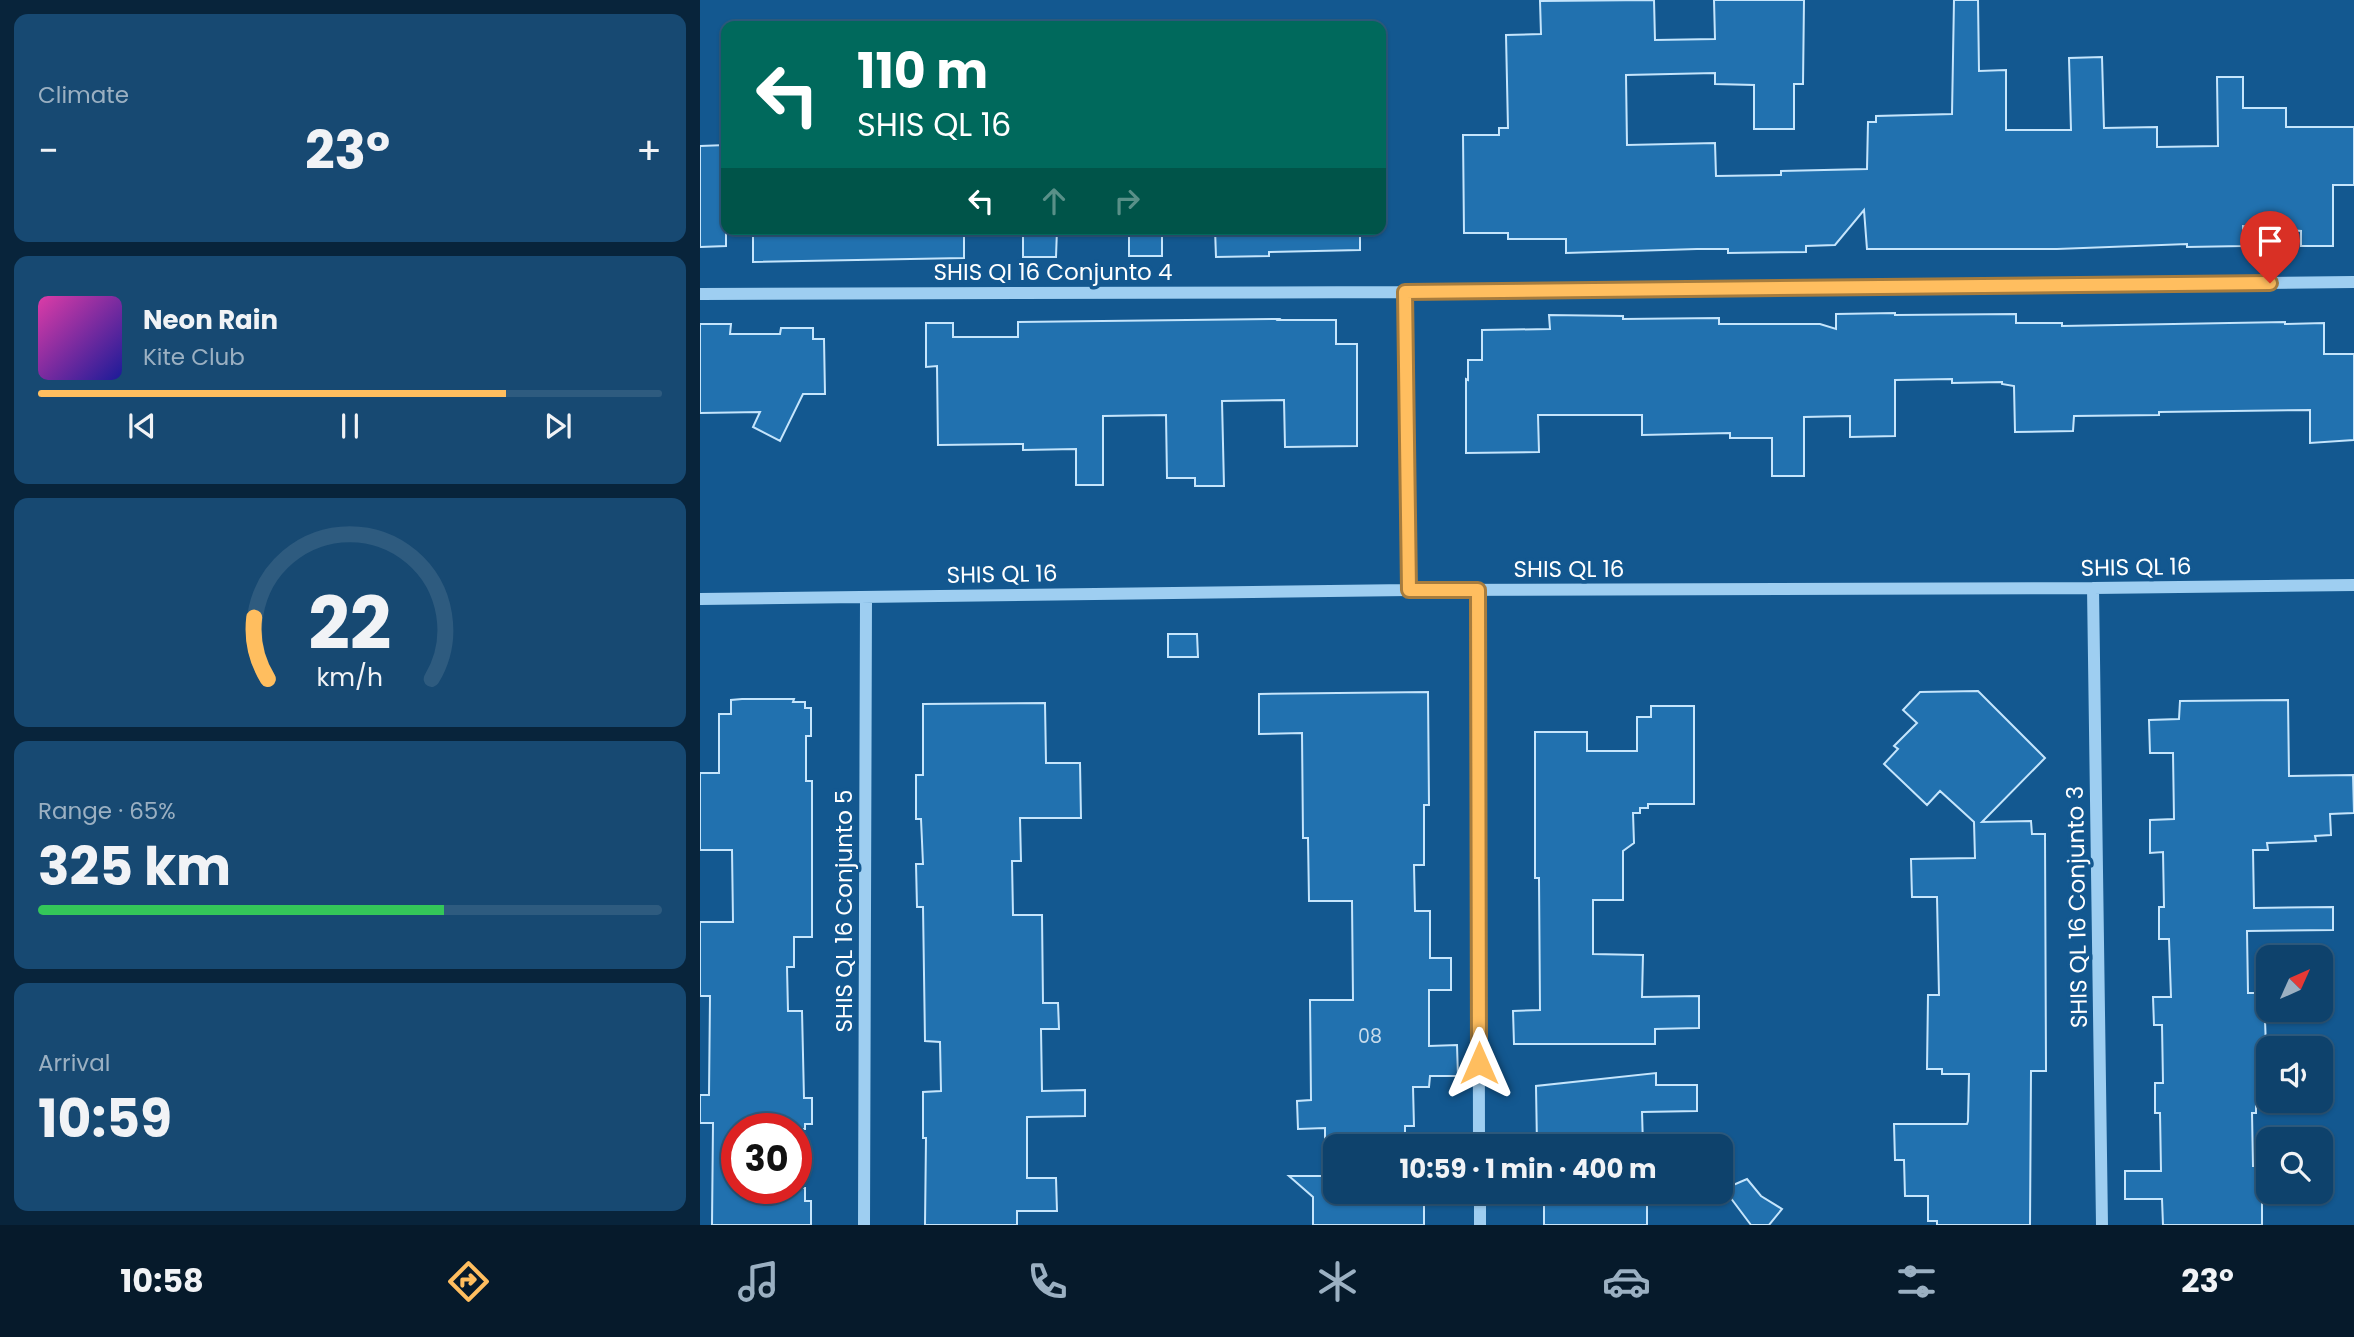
<!DOCTYPE html>
<html lang="en">
<head>
<meta charset="utf-8">
<style>
	:root { --surface:#0e426c; --page:#174972; --text:#f1f3f6; --muted:#9bb0c2; --line:#2e5b7f; --accent:#ffbe5f }
	body { margin:0; font-family:Poppins,sans-serif; background:var(--page); color:var(--text); height:100vh; display:flex; flex-direction:column; font-size:26px; white-space:nowrap }
	* { box-sizing:border-box; margin:0 }
	p { font-size:23px; color:var(--muted) }
	.icon { flex:none; width:38px; height:38px; fill:none; stroke:currentColor; stroke-width:2; stroke-linecap:round; stroke-linejoin:round }
	.map { position:relative; flex:1; overflow:hidden }
	.details { display:flex; flex-direction:column; gap:14px; padding:14px; background:#08243b; width:700px }
	.details>* { flex:none }
	.top-card { position:absolute; left:21px; top:21px; width:665px; height:214px; border-radius:14px; box-shadow:0 2px 5px #0004,0 0 0 2px var(--line); background:#00695c; color:#fff; overflow:hidden }
	.needle { width:46px; rotate:45deg }
	.controls { position:absolute; left:1556px; top:945px; display:grid; gap:14px }
	.controls a { display:grid; place-items:center; width:77px; height:77px; border-radius:14px; background:var(--surface); box-shadow:0 2px 5px #0004,0 0 0 2px var(--line); font-size:35px }
	.speed { position:absolute; left:21px; top:1113px; display:flex; gap:14px; font-size:35px; font-weight:700; text-align:center }
	.speed>* { display:grid; place-content:center; width:91px; height:91px; border-radius:50%; background:var(--surface); box-shadow:0 2px 5px #0004,0 0 0 2px var(--line); line-height:1 }
	.speed .limit { border:10px solid #d22; background:#fff; color:#111 }
	.pin { position:absolute; display:grid; place-items:center; width:60px; height:60px; color:#fff; margin:-72px -30px; border-radius:50% 50% 50% 0; rotate:-45deg; box-shadow:0 0 7px #0007 }
	.pin .icon { rotate:45deg }
	.me { position:absolute; width:77px; margin:-38px; rotate:0deg; stroke-linejoin:round; filter:drop-shadow(0 0 5px #0008) }
	.turn { display:flex; align-items:center; gap:24px; height:147px; padding:0 21px; font-size:32px }
	.turn .icon { width:91px; height:91px; stroke-width:2.5 }
	.turn b { display:block; font-size:49px; line-height:60px }
	.lanes { display:flex; align-items:center; height:66px; padding:0 21px; background:#0003; justify-content:center; gap:35px; direction:ltr }
	.lanes .off { opacity:.35 }
	.big { font-size:52px; font-weight:700; line-height:1.1 }
	.details .widget { flex:1; display:flex; flex-direction:column; justify-content:center; gap:10px; min-width:0; padding:0 24px; border-radius:14px; background:var(--page) }
	.details .dial { align-items:center; gap:0 }
	.dial svg { height:182px; overflow:visible; fill:none; stroke:var(--line); stroke-width:7; stroke-linecap:round; text-anchor:middle }
	.dial text { fill:var(--text); stroke:none }
	.song { display:flex; align-items:center; gap:21px }
	.cover { width:84px; height:84px; border-radius:10px; background:linear-gradient(135deg,hsl(320 70% 55%),hsl(240 70% 35%)) }
	.played { height:7px; border-radius:4px; background:linear-gradient(90deg,var(--accent) 75%,var(--line) 75%) }
	.keys { display:flex; justify-content:space-around; direction:ltr }
	.heat { display:flex; justify-content:space-between; align-items:center; font-size:38px; direction:ltr }
	.charge { height:10px; border-radius:5px; background:linear-gradient(90deg,#34c759 65%,var(--line) 0) }
	.trip { position:absolute; left:623px; top:1134px; width:410px; height:70px; border-radius:14px; background:var(--surface); box-shadow:0 2px 5px #0004,0 0 0 2px var(--line); font-weight:700; line-height:70px; text-align:center }
	.tab-bar { display:flex; height:112px; justify-content:space-around; align-items:center; background:#061a2b; color:var(--muted) }
	.tab-bar .icon { width:49px; height:49px }
	.tab-bar .on { color:var(--accent) }
	.tab-bar b { font-size:32px; color:var(--text) }
	main { display:flex; flex:1; min-height:0 }
	.map>svg:first-child { display:block }
	.building { fill:#2171af; stroke:#c5e5fc; stroke-width:2 }
	.lines { fill:none; stroke-linecap:round; stroke-linejoin:round }
	.minor { stroke:#9ecef1; stroke-width:12 }
	.route-casing { stroke:#a67c3e; stroke-width:18 }
	.route { stroke:#ffbe5f; stroke-width:12 }
	.labels { text-anchor:middle; dominant-baseline:central; stroke-width:7; stroke-linejoin:round; paint-order:stroke }
	.number-label { font-size:19px; fill:#c8dceb }
	.street-label { font-size:23px; fill:#fff; stroke:#135890 }
</style>
</head>
<body>
<main>
<section class="details">
<div class="widget"><p>Climate</p>
<div class="heat"><a>−</a><b class="big">23°</b><a>+</a></div>
</div>
<div class="widget">
<div class="song"><i class="cover"></i><div><b>Neon Rain</b><p>Kite Club</p></div></div>
<div class="played"></div>
<div class="keys"><svg class="icon" aria-label="previous" viewBox="0 0 24 24"><path d="M18 5L8 12l10 7zM5 5v14"/></svg><svg class="icon" aria-label="pause" viewBox="0 0 24 24"><path d="M8 5v14M16 5v14"/></svg><svg class="icon" aria-label="next" viewBox="0 0 24 24"><path d="M6 5l10 7-10 7zM19 5v14"/></svg></div>
</div>
<div class="widget dial"><svg viewBox="0 0 100 80">
<path d="M14 69A42 42 0 1 1 86 69"/>
<path d="M14 69A42 42 0 0 1 8 42" stroke="#ffbe5f"/>
<text x="50" y="56" font-size="32" font-weight="700">22</text>
<text x="50" y="72" font-size="11">km/h</text>
</svg></div>
<div class="widget"><p>Range · 65%</p><b class="big">325 km</b><div class="charge"></div></div>
<div class="widget"><p>Arrival</p><b class="big">10:59</b></div>
</section>
<div class="map">
<svg width="1654" height="1225" viewBox="0 0 1654 1225">
	<rect width="100%" height="100%" fill="#135890"/>
	<path class="building" d="M 954,0 L 955,40 L 1015,39 L 1014,0 L 1104,0 L 1103,84 L 1094,84 L 1094,129 L 1054,129 L 1054,85 L 1015,84 L 1015,73 L 926,75 L 927,145 L 1015,143 L 1016,176 L 1081,175 L 1081,171 L 1167,169 L 1168,122 L 1176,122 L 1176,116 L 1252,114 L 1254,0 L 1278,0 L 1279,71 L 1306,70 L 1306,130 L 1371,130 L 1369,58 L 1402,57 L 1404,128 L 1457,127 L 1457,147 L 1518,146 L 1517,77 L 1543,77 L 1543,108 L 1586,108 L 1586,127 L 1654,127 L 1654,185 L 1633,185 L 1633,246 L 1601,246 L 1601,231 L 1543,226 L 1543,246 L 1487,247 L 1487,244 L 1357,249 L 1167,249 L 1164,210 L 1135,245 L 1106,246 L 1106,252 L 1028,253 L 1028,249 L 997,249 L 866,253 L 866,239 L 808,239 L 808,233 L 764,233 L 763,135 L 799,135 L 799,128 L 808,128 L 806,35 L 841,34 L 840,1 Z
		M 26,145 L 26,246 L 0,247 L 0,146 Z
		M 53,229 L 264,229 L 264,258 L 53,262 Z
		M 323,229 L 357,229 L 356,257 L 323,257 Z
		M 429,229 L 462,229 L 462,256 L 429,256 Z
		M 515,229 L 660,229 L 660,250 L 569,252 L 569,256 L 516,257 Z
		M 1195,313 L 1195,315 L 1316,314 L 1316,323 L 1362,323 L 1362,326 L 1585,322 L 1585,324 L 1624,323 L 1624,354 L 1654,354 L 1654,440 L 1610,443 L 1610,410 L 1459,412 L 1459,415 L 1374,416 L 1373,431 L 1315,432 L 1314,386 L 1302,384 L 1302,382 L 1252,383 L 1252,379 L 1195,380 L 1195,436 L 1150,437 L 1150,416 L 1104,417 L 1104,476 L 1072,476 L 1072,438 L 1030,438 L 1030,433 L 942,435 L 942,415 L 838,415 L 839,452 L 766,453 L 766,379 L 768,380 L 768,360 L 782,360 L 782,330 L 850,329 L 849,315 L 923,316 L 923,319 L 1019,318 L 1019,324 L 1120,324 L 1136,329 L 1136,314 Z
		M 579,319 L 578,320 L 636,320 L 636,344 L 657,344 L 657,446 L 585,447 L 584,400 L 522,401 L 524,486 L 495,486 L 495,478 L 467,478 L 466,415 L 403,416 L 403,485 L 376,485 L 376,449 L 323,450 L 323,444 L 238,445 L 237,366 L 226,367 L 226,323 L 253,323 L 253,337 L 318,337 L 318,322 Z
		M 0,324 L 31,324 L 30,334 L 80,334 L 81,328 L 113,328 L 113,339 L 124,339 L 125,394 L 103,394 L 80,441 L 53,427 L 60,412 L 0,413 Z
		M 468,634 L 497,634 L 498,657 L 468,657 Z
		M 1278,691 L 1345,758 L 1282,822 L 1331,821 L 1332,834 L 1345,834 L 1346,1071 L 1331,1071 L 1330,1225 L 1237,1225 L 1237,1221 L 1228,1221 L 1228,1196 L 1205,1196 L 1204,1160 L 1195,1160 L 1194,1124 L 1267,1124 L 1268,1121 L 1269,1074 L 1242,1074 L 1242,1069 L 1227,1069 L 1228,995 L 1239,995 L 1237,897 L 1212,897 L 1211,859 L 1275,858 L 1274,822 L 1240,791 L 1227,805 L 1184,764 L 1198,749 L 1194,746 L 1217,723 L 1203,710 L 1220,692 Z
		M 728,692 L 729,805 L 724,805 L 724,865 L 714,865 L 715,911 L 730,911 L 730,958 L 751,958 L 751,990 L 729,990 L 729,1046 L 757,1045 L 758,1076 L 730,1076 L 729,1087 L 713,1087 L 714,1126 L 705,1126 L 705,1146 L 625,1146 L 625,1128 L 598,1129 L 597,1101 L 611,1100 L 610,1000 L 653,1000 L 652,901 L 609,901 L 608,838 L 603,838 L 602,733 L 559,734 L 559,694 Z
		M 42,699 L 94,699 L 93,702 L 105,702 L 105,708 L 111,708 L 111,736 L 106,736 L 106,781 L 112,781 L 112,937 L 94,937 L 94,967 L 87,967 L 88,1011 L 102,1011 L 104,1098 L 112,1098 L 112,1124 L 105,1124 L 105,1129 L 37,1129 L 37,1188 L 105,1188 L 105,1201 L 111,1201 L 111,1225 L 12,1225 L 13,1123 L 0,1123 L 0,1095 L 9,1095 L 10,996 L 0,996 L 0,922 L 33,922 L 32,850 L 0,850 L 0,773 L 19,773 L 19,714 L 31,714 L 31,700 Z
		M 1588,700 L 1589,776 L 1653,775 L 1654,813 L 1630,814 L 1631,835 L 1615,836 L 1616,841 L 1567,843 L 1568,850 L 1553,850 L 1554,908 L 1633,907 L 1633,930 L 1547,931 L 1548,993 L 1564,993 L 1568,1101 L 1556,1102 L 1556,1113 L 1552,1113 L 1553,1166 L 1562,1166 L 1562,1225 L 1463,1225 L 1462,1199 L 1425,1199 L 1425,1171 L 1461,1171 L 1460,1113 L 1455,1113 L 1455,1083 L 1463,1083 L 1462,1025 L 1454,1025 L 1453,997 L 1471,997 L 1469,939 L 1459,939 L 1459,907 L 1464,907 L 1463,852 L 1450,853 L 1450,820 L 1474,819 L 1473,753 L 1450,753 L 1449,720 L 1479,719 L 1480,701 Z
		M 345,703 L 346,763 L 380,763 L 381,818 L 320,818 L 321,861 L 312,861 L 313,915 L 342,915 L 343,1003 L 358,1003 L 359,1029 L 341,1029 L 342,1091 L 385,1090 L 385,1116 L 327,1117 L 327,1178 L 356,1178 L 357,1211 L 317,1211 L 317,1225 L 225,1225 L 226,1138 L 223,1138 L 223,1092 L 241,1091 L 240,1042 L 225,1041 L 223,907 L 217,907 L 216,864 L 223,864 L 221,819 L 216,819 L 216,775 L 223,775 L 223,704 Z
		M 951,706 L 994,706 L 994,804 L 948,804 L 948,808 L 940,808 L 940,813 L 933,813 L 934,843 L 923,851 L 923,900 L 893,900 L 893,954 L 943,955 L 942,997 L 999,996 L 999,1028 L 955,1029 L 955,1044 L 814,1044 L 813,1011 L 840,1010 L 839,878 L 835,878 L 835,732 L 887,732 L 887,751 L 937,751 L 937,717 L 951,717 Z
		M 956,1073 L 956,1085 L 997,1085 L 997,1111 L 942,1112 L 943,1146 L 837,1146 L 836,1086 Z
		M 589,1176 L 635,1176 L 635,1192 L 724,1192 L 724,1225 L 613,1225 L 613,1197 Z
		M 1047,1179 L 1061,1196 L 1082,1209 L 1069,1225 L 1051,1225 L 1024,1189 Z
		M 844,1192 L 947,1192 L 947,1225 L 844,1225 Z"/>
	<g class="lines">
		<path class="minor" d="M 705,292 L 709,590
			M 0,294 L 705,292 L 1654,282
			M 1393,588 L 1402,1225
			M 778,590 L 779,1146
			M 0,599 L 709,590 L 1393,588 L 1654,585
			M 780,1192 L 780,1225
			M 164,1225 L 166,597"/>
	</g>
	<g class="lines">
		<defs>
			<path id="route" d="M 779,1063 L 778,590 L 709,590 L 705,292 L 1570,283"/>
		</defs>
		<use href="#route" class="route-casing"/>
		<use href="#route" class="route"/>
	</g>
	<g class="labels">
		<g class="number-label">
			<text x="670" y="1036">08</text>
		</g>
		<g class="street-label">
			<text x="353" y="272">SHIS QI 16 Conjunto 4</text>
			<text transform="translate(1436 567) rotate(-1)">SHIS QL 16</text>
			<text x="869" y="569">SHIS QL 16</text>
			<text transform="translate(302 574) rotate(-1)">SHIS QL 16</text>
			<text transform="translate(1377 907) rotate(-91)">SHIS QL 16 Conjunto 3</text>
			<text transform="translate(144 911) rotate(-90)">SHIS QL 16 Conjunto 5</text>
		</g>
	</g>
</svg>
<div class="controls">
<a><svg class="needle" viewBox="-14 -14 28 28"><path d="M0-13l5 13h-10z" fill="#e53935"/><path d="M0 13l5-13h-10z" fill="#9bb0c2"/></svg></a>
<a><svg class="icon" aria-label="sound" viewBox="0 0 24 24"><path d="M4 9h4l5-4v14l-5-4H4zM17 9q2 3 0 6"/></svg></a>
<a><svg class="icon" aria-label="search" viewBox="0 0 24 24"><circle cx="10" cy="10" r="6"/><path d="M15 15l6 6"/></svg></a>
</div>
<div class="speed"><div class="limit">30</div></div>
<div class="pin" style="left:1570px;top:283px;background:#d93025"><svg class="icon" aria-label="arrive" viewBox="0 0 24 24"><path d="M6 21V4h12l-3 4 3 4H6"/></svg></div>
<svg class="me" style="left:779px;top:1063px" viewBox="-20 -20 40 40"><path d="M0-17L14 15 0 8-14 15z" fill="#ffbe5f" stroke="#fff" stroke-width="4"/></svg>
<div class="trip">10:59 · 1 min · 400 m</div>
<div class="top-card">
<div class="turn"><svg class="icon" aria-label="left" viewBox="0 0 24 24"><path d="M17 20v-9H6M10 6l-5 5 5 5"/></svg><div><b>110 m</b>SHIS QL 16</div></div>
<div class="lanes"><svg class="icon" aria-label="left" viewBox="0 0 24 24"><path d="M17 20v-9H6M10 6l-5 5 5 5"/></svg><svg class="icon off" aria-label="ahead" viewBox="0 0 24 24"><path d="M12 20V5M6 11l6-6 6 6"/></svg><svg class="icon off" aria-label="right" viewBox="0 0 24 24"><path d="M7 20v-9h11M14 6l5 5-5 5"/></svg></div>
</div>
</div>
</main>
<nav class="tab-bar">
<b>10:58</b>
<svg class="icon on" aria-label="directions" viewBox="0 0 24 24"><path d="M12 3l9 9-9 9-9-9zM9 14v-3h6M13 9l2 2-2 2"/></svg>
<svg class="icon" aria-label="music" viewBox="0 0 24 24"><path d="M9 18V5l10-2v13"/><circle cx="6" cy="18" r="3"/><circle cx="16" cy="16" r="3"/></svg>
<svg class="icon" aria-label="phone" viewBox="0 0 24 24"><path d="M5 4h4l2 5-3 2q2 4 5 5l2-3 5 2v4C11 20 4 13 5 4z"/></svg>
<svg class="icon" aria-label="climate" viewBox="0 0 24 24"><path d="M12 3v18M4 7l16 10M4 17L20 7"/></svg>
<svg class="icon" aria-label="car" viewBox="0 0 24 24"><path d="M5 17H2v-5l4-1 3-4h7l3 4 3 1v5h-3M9 17h6M6 11h13"/><circle cx="7" cy="17" r="2"/><circle cx="17" cy="17" r="2"/></svg>
<svg class="icon" aria-label="filters" viewBox="0 0 24 24"><path d="M4 7h16M4 17h16"/><circle cx="9" cy="7" r="2"/><circle cx="15" cy="17" r="2"/></svg>
<b>23°</b>
</nav>
</body>
</html>
